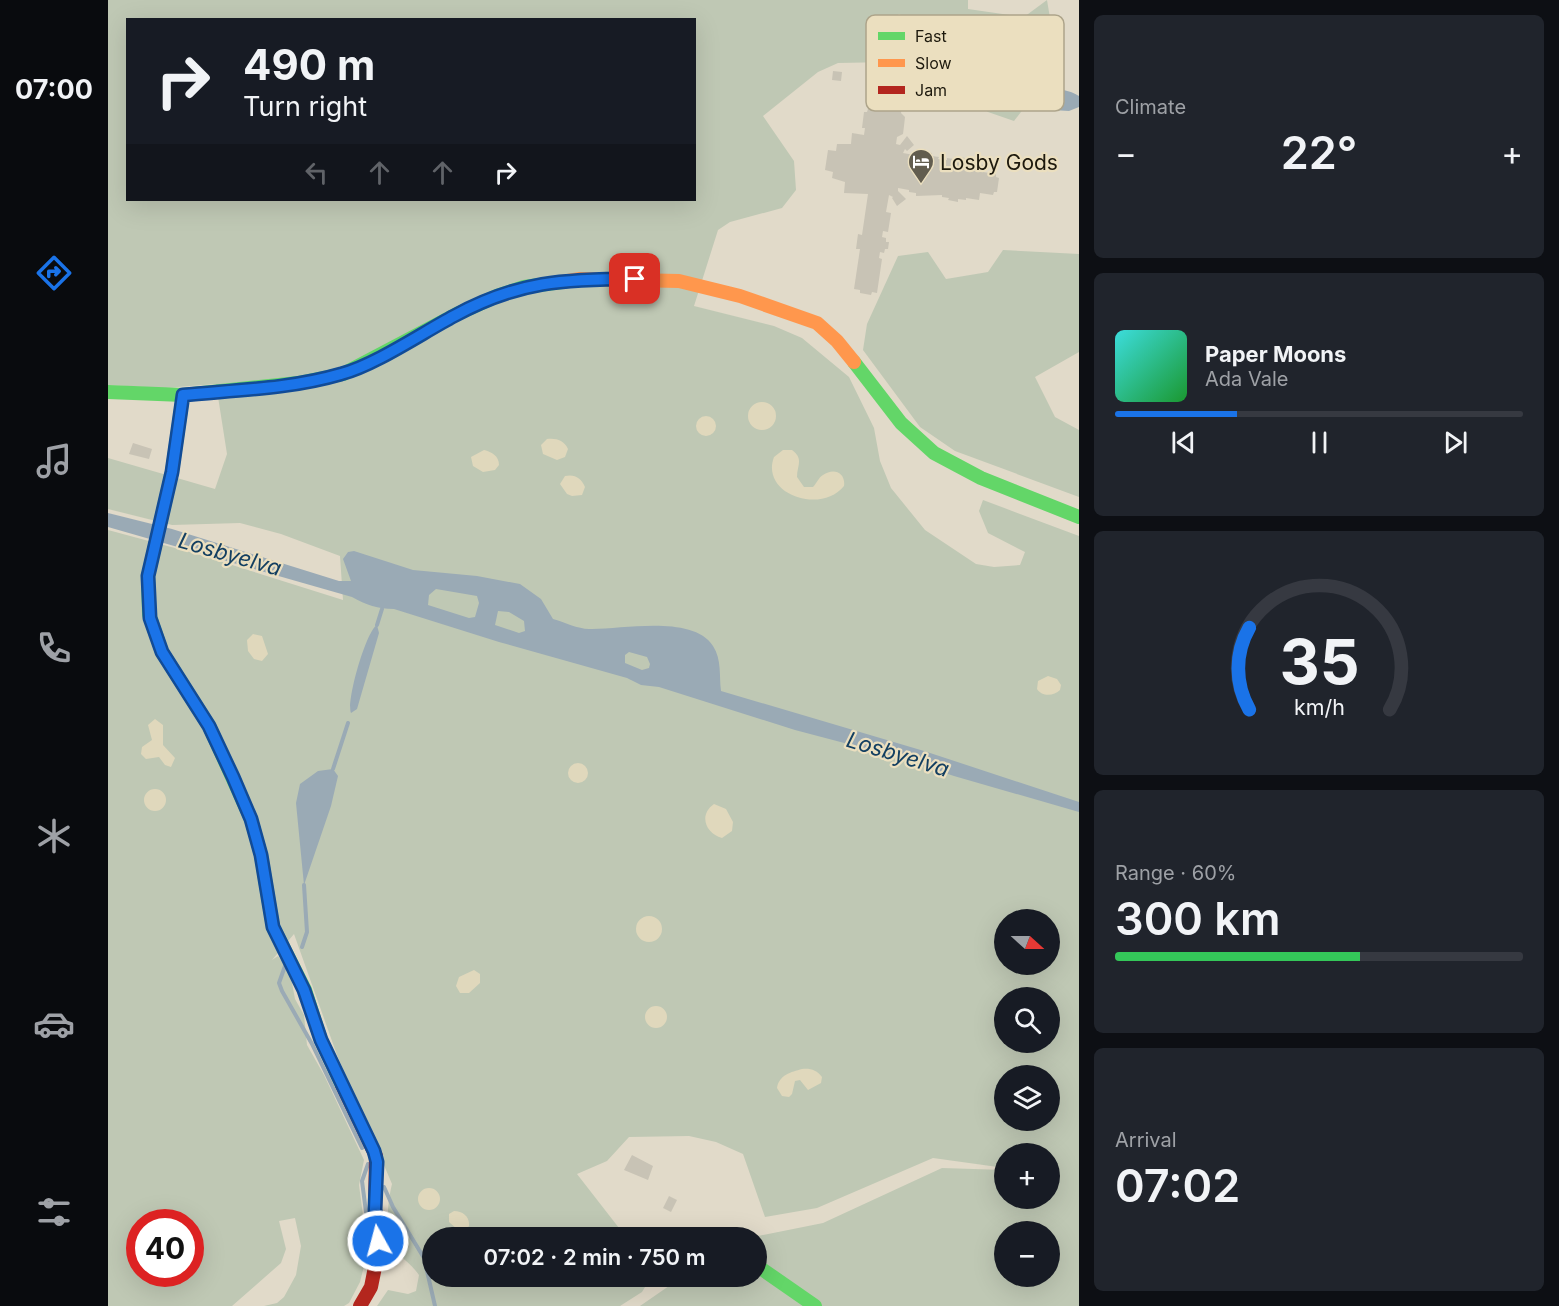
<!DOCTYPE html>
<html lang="en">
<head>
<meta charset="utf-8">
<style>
	:root { --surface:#171b24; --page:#20242c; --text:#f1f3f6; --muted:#9ea1a6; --line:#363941; --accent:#1a73e8 }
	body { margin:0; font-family:Inter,sans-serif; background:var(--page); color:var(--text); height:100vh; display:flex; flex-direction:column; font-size:22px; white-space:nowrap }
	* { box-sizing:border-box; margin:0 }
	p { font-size:20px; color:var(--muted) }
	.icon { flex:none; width:33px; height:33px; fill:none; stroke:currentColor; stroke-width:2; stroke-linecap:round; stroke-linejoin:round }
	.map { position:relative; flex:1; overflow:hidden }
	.sheet { display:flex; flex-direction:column; gap:15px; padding:15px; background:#0d0f14; width:480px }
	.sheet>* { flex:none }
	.guide { position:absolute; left:18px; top:18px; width:570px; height:183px; border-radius:0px; box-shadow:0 6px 24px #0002; background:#171b24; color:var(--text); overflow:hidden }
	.needle { width:39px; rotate:111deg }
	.buttons { position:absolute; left:886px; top:909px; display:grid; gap:12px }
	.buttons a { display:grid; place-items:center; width:66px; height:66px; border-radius:50%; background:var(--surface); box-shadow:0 6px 24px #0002; font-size:30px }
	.speed { position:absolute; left:18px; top:1209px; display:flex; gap:12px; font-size:30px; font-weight:700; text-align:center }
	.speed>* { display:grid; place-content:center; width:78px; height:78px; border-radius:50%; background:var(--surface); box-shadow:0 6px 24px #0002; line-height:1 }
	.speed .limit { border:9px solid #d22; background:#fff; color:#111 }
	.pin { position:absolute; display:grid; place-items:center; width:51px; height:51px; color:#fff; margin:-26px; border-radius:12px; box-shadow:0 3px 9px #0006 }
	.me { position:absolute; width:66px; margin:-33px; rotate:353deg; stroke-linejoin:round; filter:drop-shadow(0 0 4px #0008) }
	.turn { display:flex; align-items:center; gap:21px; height:126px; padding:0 18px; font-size:27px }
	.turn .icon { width:78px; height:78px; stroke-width:2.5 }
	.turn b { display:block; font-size:42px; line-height:51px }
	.lanes { display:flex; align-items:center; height:57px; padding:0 18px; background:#0003; justify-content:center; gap:30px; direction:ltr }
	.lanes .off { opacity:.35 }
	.big { font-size:45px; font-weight:600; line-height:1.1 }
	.sheet .widget { flex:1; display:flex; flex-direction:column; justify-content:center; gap:9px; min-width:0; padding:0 21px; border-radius:9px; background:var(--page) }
	.sheet .dial { align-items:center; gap:0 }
	.dial svg { height:156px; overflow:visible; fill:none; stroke:var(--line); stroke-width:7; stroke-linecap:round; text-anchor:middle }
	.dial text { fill:var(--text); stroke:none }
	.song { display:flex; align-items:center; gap:18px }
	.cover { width:72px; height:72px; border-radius:9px; background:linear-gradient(135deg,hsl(180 70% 55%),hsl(130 70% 35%)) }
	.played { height:6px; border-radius:3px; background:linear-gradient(90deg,var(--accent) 30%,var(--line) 30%) }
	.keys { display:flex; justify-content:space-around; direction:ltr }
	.heat { display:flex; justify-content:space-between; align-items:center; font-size:33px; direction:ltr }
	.charge { height:9px; border-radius:4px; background:linear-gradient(90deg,#34c759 60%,var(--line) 0) }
	.trip { position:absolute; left:314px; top:1227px; width:345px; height:60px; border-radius:30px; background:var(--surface); box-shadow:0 6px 24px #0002; font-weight:600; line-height:60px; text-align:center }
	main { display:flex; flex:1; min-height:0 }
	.tab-bar { display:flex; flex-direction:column; width:108px; justify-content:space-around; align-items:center; background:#090b0e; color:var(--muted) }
	.tab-bar .icon { width:42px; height:42px }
	.tab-bar .on { color:var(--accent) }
	.tab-bar b { font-size:27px; color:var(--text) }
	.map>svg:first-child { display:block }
	.green { fill:#bfc8b4; fill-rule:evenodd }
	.sand { fill:#e0d8bc }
	.water { fill:#9aaab5; fill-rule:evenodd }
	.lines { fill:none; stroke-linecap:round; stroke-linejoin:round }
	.stream { stroke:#9aaab5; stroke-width:4 }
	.building { fill:#c8c3b5 }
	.fast { stroke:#63d668; stroke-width:14 }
	.slow { stroke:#ff974d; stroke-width:14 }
	.jam { stroke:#b3261e; stroke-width:14 }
	.route-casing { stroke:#114b97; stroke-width:15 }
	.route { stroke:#1a73e8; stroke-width:10 }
	.labels { text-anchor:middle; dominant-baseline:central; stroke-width:4.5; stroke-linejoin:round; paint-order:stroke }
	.poi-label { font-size:21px; fill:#1d190d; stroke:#ebdfbf; text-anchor:start }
	.water-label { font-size:22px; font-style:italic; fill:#133f61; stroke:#ebdfbf }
	.key { fill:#ebdfbf; stroke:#ada48a; stroke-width:1.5 }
	.key-label { font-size:16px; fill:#1d190d }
</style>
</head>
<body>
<main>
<nav class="tab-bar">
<b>07:00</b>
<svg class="icon on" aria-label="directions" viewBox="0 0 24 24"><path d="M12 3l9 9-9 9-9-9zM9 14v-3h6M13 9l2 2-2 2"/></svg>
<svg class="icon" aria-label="music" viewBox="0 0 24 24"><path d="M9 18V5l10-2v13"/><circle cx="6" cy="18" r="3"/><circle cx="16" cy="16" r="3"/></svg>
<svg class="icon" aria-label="phone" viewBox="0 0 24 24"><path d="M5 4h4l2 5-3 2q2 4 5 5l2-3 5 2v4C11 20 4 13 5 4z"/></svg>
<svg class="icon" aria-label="climate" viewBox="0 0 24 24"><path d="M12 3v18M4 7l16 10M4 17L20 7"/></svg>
<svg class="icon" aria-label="car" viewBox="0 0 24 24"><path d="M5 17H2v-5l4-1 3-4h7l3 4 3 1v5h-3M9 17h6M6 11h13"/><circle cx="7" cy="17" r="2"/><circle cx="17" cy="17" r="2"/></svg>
<svg class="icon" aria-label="filters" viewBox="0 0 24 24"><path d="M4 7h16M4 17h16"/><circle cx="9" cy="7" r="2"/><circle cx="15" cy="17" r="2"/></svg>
</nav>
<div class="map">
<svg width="971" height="1306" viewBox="0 0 971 1306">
	<rect width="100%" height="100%" fill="#e1dac9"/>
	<path class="green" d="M 0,0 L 860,0 L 860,9 L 916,17 L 939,0 L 943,24 L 936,41 L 938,63 L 929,82 L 936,95 L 919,104 L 906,121 L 880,112 L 833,79 L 781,62 L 730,63 L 710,72 L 655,116 L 686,161 L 688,190 L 674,208 L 622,222 L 610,230 L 586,306 L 666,326 L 694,338 L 741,377 L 766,428 L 772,461 L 783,488 L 817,530 L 868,564 L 886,567 L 912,565 L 917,552 L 880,533 L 871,511 L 875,500 L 971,536 L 971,1306 L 532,1306 L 574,1277 L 648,1276 L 648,1238 L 645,1237 L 715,1223 L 834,1168 L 897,1170 L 897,1198 L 942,1198 L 942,1154 L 897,1154 L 897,1168 L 825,1158 L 709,1208 L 657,1217 L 635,1154 L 608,1142 L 581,1136 L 521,1137 L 499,1161 L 469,1174 L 518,1237 L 324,1238 L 324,1276 L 543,1277 L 534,1292 L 512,1306 L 269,1306 L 280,1290 L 300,1294 L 308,1291 L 311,1275 C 305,1266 297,1261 291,1254 C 276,1236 279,1204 284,1184 L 229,1055 L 186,934 L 164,960 L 170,956 L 182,972 L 187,999 L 196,1015 L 199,1045 L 216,1075 L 256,1160 L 251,1185 L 259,1246 L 256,1266 L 252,1282 L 241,1303 L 236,1306 L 156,1306 L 169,1303 L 176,1297 L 188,1275 L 193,1246 L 187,1218 L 171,1221 L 178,1249 L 173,1263 L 124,1306 L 0,1306 L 0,530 L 89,554 L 235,600 L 232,556 L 173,534 L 132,523 L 64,525 L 0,509 L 0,458 L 107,489 L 119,454 L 108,384 L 57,388 L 0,385 ZM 20,20 L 586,20 L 586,200 L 20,200 ZM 897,920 L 942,920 L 942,964 L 897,964 ZM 897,998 L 942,998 L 942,1042 L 897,1042 ZM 897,1076 L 942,1076 L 942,1120 L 897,1120 ZM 32,1222 L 82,1222 L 82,1274 L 32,1274 ZM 897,1232 L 942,1232 L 942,1276 L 897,1276 Z
		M 895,250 L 971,254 L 971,352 L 927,377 L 947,417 L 971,430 L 971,497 L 847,451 L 812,427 L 755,350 L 759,324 L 790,256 L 820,252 L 838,279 L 880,272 Z"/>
	<path class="sand" d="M 791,14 L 799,18 L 801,26 L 789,43 L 776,44 L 774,38 L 777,33 L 786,30 L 788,26 L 784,20 Z
		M640 416a14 14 0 1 1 28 0a14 14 0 1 1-28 0Z
		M588 426a10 10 0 1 1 20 0a10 10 0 1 1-20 0Z
		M 439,439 C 448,438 456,440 460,449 L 457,457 L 449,460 L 435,454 L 433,445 Z
		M 376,450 C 384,452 391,456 391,465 L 387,470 L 375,472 L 365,466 L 363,457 Z
		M 675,450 L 684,450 C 696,459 689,465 689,477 L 696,487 L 705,487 C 708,484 711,477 715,475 C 726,467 738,473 736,486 C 713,515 652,494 666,457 Z
		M 457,476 C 467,474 473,478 477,487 L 474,495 L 464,496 L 459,494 L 452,484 Z
		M 145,634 L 154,636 L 160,654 L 154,661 L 146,659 L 140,651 L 139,640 Z
		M 940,676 L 949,679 L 953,685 L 952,690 C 946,696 934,697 929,689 L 930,681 Z
		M 47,719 L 55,725 L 55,745 L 67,758 L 63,767 L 57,765 L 51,757 L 38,759 L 33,754 L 34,747 L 44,740 L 40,725 Z
		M460 773a10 10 0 1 1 20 0a10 10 0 1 1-20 0Z
		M36 800a11 11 0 1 1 22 0a11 11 0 1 1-22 0Z
		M 606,804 L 618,809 L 625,822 L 624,831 L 614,838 C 598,834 590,815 606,804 Z
		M528 929a13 13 0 1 1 26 0a13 13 0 1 1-26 0Z
		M 366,970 L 372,974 L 372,983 L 361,993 L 352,993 L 348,986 L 351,977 Z
		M537 1017a11 11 0 1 1 22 0a11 11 0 1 1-22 0Z
		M 694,1069 C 702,1068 709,1070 714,1077 L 713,1083 L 700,1090 L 692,1080 L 687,1081 L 684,1094 L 681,1097 L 674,1096 L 669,1088 C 671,1075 683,1072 694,1069 Z
		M310 1199a11 11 0 1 1 22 0a11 11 0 1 1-22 0Z
		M 346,1211 C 355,1211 362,1217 361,1226 L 358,1230 L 350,1230 L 341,1222 L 341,1214 Z"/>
	<path class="water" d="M 853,60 L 880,67 L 920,70 C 934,99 949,82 971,96 L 971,107 L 961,111 L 944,110 L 936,95 L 924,89 L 910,98 L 892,99 L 845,71 L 841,67 L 843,62 Z
		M 0,513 L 64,529 L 231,581 L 243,581 L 235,559 L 240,552 L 246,551 L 305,570 L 369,576 L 412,584 L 433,599 L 445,619 C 456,622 470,629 481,629 C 513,630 584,614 605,646 C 614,660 611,676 613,691 L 816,751 L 971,802 L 971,812 L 846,776 L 778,754 L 687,730 L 551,687 L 533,685 L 519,678 L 391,642 L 286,609 C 270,609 258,605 244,597 L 0,527 ZM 328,589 L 369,596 L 371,603 L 367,617 L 361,618 L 320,605 L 321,595 ZM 390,611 L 401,612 L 416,621 L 417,631 L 411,633 L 387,625 ZM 521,652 L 539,657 L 542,664 L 541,668 L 534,670 L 517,663 L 517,655 Z
		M 269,625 L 271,633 L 249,709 L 243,713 C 238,702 258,631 269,625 Z
		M 225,769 L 230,776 L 223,806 L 196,885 L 188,803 L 192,784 L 210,771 Z"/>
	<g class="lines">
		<path class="stream" d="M 269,625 L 274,609
			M 225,769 L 240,723
			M 194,947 L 199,932 L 196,885
			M 177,966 L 171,983 L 174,991 L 204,1044 L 254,1148
			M 276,1187 L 285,1207 L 316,1258 L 327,1306
			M 258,1212 L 254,1181 L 260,1164"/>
	</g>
	<path class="building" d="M 725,71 L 734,72 L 733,81 L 724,80 Z
		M 783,80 L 791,82 L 790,93 L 796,94 L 793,113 L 797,117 L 796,126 L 795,134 L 789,137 L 788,144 L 792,145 L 799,136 L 806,145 L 799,151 L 797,149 L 795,153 L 806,155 L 807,153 L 814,154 L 814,151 L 824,153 L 824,156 L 831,157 L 830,159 L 839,160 L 839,158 L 846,159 L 847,156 L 857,158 L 856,160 L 863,161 L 863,163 L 876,165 L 875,172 L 888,174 L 888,177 L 891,178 L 889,192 L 886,192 L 885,195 L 872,193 L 871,200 L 858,198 L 858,200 L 850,199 L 850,202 L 840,200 L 841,198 L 834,197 L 834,195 L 808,196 L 808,193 L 801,192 L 801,190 L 790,188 L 790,191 L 798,199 L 789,206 L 784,198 L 785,197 L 781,195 L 778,212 L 783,213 L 780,232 L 775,231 L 774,237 L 778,238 L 778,242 L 781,242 L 780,249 L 777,249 L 776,253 L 772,252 L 771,258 L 774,259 L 769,293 L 764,292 L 763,295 L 752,293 L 752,290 L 746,289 L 752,249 L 748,249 L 750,234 L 754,235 L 760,194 L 736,193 L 737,182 L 724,178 L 725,172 L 717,170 L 720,150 L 728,151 L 729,144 L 743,144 L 744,133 L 756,135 L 757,128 L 754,128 L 756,112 L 759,112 L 760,109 L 773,110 L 776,91 L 780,91 L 779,84 L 782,84 Z
		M 25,443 L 44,449 L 41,459 L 21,454 Z
		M 524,1155 L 545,1166 L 540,1180 L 516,1170 Z
		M 561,1196 L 569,1200 L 563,1212 L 555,1208 Z"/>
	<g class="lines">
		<path class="fast" d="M 746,362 L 793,423 L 826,453 L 873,478 L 971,517
			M 0,392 L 75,395 L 190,383 L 235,374 L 349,314 L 389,296 L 416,287 L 454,282
			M 75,395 L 64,472 L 40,576 L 41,614 L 54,652 L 101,726 L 143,819 L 153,855 L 165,927 L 197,990 L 213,1040 L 234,1085
			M 648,1265 L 707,1306"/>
		<path class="slow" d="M 454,282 L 472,279 L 571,281 L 632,296 L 709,323 L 729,341 L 746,362"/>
		<path class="jam" d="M 234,1085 L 268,1156 L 267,1209 L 270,1252 L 263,1287 L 252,1306"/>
	</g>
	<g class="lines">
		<defs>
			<path id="route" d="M 270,1241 L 267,1209 L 269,1162 L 266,1151 L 213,1040 L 196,990 L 165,927 L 153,855 L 143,819 L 125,777 L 101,726 L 54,652 L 42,618 L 40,576 L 64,472 L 75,395 C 127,390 182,389 233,374 C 267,365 314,333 346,316 C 410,281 457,279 527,279"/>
		</defs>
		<use href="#route" class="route-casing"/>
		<use href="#route" class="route"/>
	</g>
	<defs>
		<symbol id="hotel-pin" viewBox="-11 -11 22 30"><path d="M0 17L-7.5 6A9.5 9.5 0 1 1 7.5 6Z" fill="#625d4f" stroke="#ebdfbf"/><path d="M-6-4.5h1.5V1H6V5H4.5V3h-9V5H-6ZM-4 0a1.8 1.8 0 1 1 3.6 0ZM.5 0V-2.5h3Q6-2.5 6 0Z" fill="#fff"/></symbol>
	</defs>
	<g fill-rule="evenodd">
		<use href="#hotel-pin" x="798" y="147" width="30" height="40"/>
	</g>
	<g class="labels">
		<g class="poi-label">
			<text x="832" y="162">Losby Gods</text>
		</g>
		<g class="water-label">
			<text transform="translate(122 554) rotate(16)">Losbyelva</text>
			<text transform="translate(790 754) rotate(17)">Losbyelva</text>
		</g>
	</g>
	<rect x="758" y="15" width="198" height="96" rx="9" class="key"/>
	<rect x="770" y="32" width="27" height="8" fill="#63d668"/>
	<rect x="770" y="59" width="27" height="8" fill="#ff974d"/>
	<rect x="770" y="86" width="27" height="8" fill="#b3261e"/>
	<g class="key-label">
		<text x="807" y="42">Fast</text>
		<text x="807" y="69">Slow</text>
		<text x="807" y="96">Jam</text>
	</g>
</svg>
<div class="buttons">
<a><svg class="needle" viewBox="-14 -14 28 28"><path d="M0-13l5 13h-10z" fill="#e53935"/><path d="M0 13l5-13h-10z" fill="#9ea1a6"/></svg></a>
<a><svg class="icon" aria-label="search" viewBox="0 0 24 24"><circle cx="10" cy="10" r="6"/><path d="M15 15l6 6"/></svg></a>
<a><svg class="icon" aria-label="layers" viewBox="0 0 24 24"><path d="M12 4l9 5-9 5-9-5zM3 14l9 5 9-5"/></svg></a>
<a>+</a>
<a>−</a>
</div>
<div class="speed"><div class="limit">40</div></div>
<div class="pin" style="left:527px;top:279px;background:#d93025"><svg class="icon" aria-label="arrive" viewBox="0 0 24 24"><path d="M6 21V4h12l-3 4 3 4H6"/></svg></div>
<svg class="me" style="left:270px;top:1241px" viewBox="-20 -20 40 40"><circle r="17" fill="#1a73e8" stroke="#fff" stroke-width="3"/><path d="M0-11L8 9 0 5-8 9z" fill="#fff"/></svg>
<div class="trip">07:02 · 2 min · 750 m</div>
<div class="guide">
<div class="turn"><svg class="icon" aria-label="right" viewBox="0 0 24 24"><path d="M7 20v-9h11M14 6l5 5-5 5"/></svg><div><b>490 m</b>Turn right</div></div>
<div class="lanes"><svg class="icon off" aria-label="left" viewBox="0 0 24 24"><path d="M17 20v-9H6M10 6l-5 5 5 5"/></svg><svg class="icon off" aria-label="ahead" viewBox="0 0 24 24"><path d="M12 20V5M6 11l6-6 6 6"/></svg><svg class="icon off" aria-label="ahead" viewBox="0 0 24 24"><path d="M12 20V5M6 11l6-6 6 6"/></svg><svg class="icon" aria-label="right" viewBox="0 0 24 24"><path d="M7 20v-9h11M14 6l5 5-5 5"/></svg></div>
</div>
</div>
<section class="sheet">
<div class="widget"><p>Climate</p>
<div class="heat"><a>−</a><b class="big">22°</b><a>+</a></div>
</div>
<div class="widget">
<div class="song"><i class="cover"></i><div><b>Paper Moons</b><p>Ada Vale</p></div></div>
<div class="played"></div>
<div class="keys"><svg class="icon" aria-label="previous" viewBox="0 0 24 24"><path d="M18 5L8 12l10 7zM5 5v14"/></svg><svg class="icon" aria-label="pause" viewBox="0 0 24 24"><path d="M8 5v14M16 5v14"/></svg><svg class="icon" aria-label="next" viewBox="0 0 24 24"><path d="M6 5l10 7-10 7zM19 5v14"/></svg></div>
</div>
<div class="widget dial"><svg viewBox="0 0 100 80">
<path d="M14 69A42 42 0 1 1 86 69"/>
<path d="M14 69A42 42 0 0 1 14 27" stroke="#1a73e8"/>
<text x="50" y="56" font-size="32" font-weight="700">35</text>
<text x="50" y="72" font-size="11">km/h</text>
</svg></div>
<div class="widget"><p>Range · 60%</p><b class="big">300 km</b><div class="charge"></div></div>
<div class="widget"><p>Arrival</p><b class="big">07:02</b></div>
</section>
</main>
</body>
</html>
